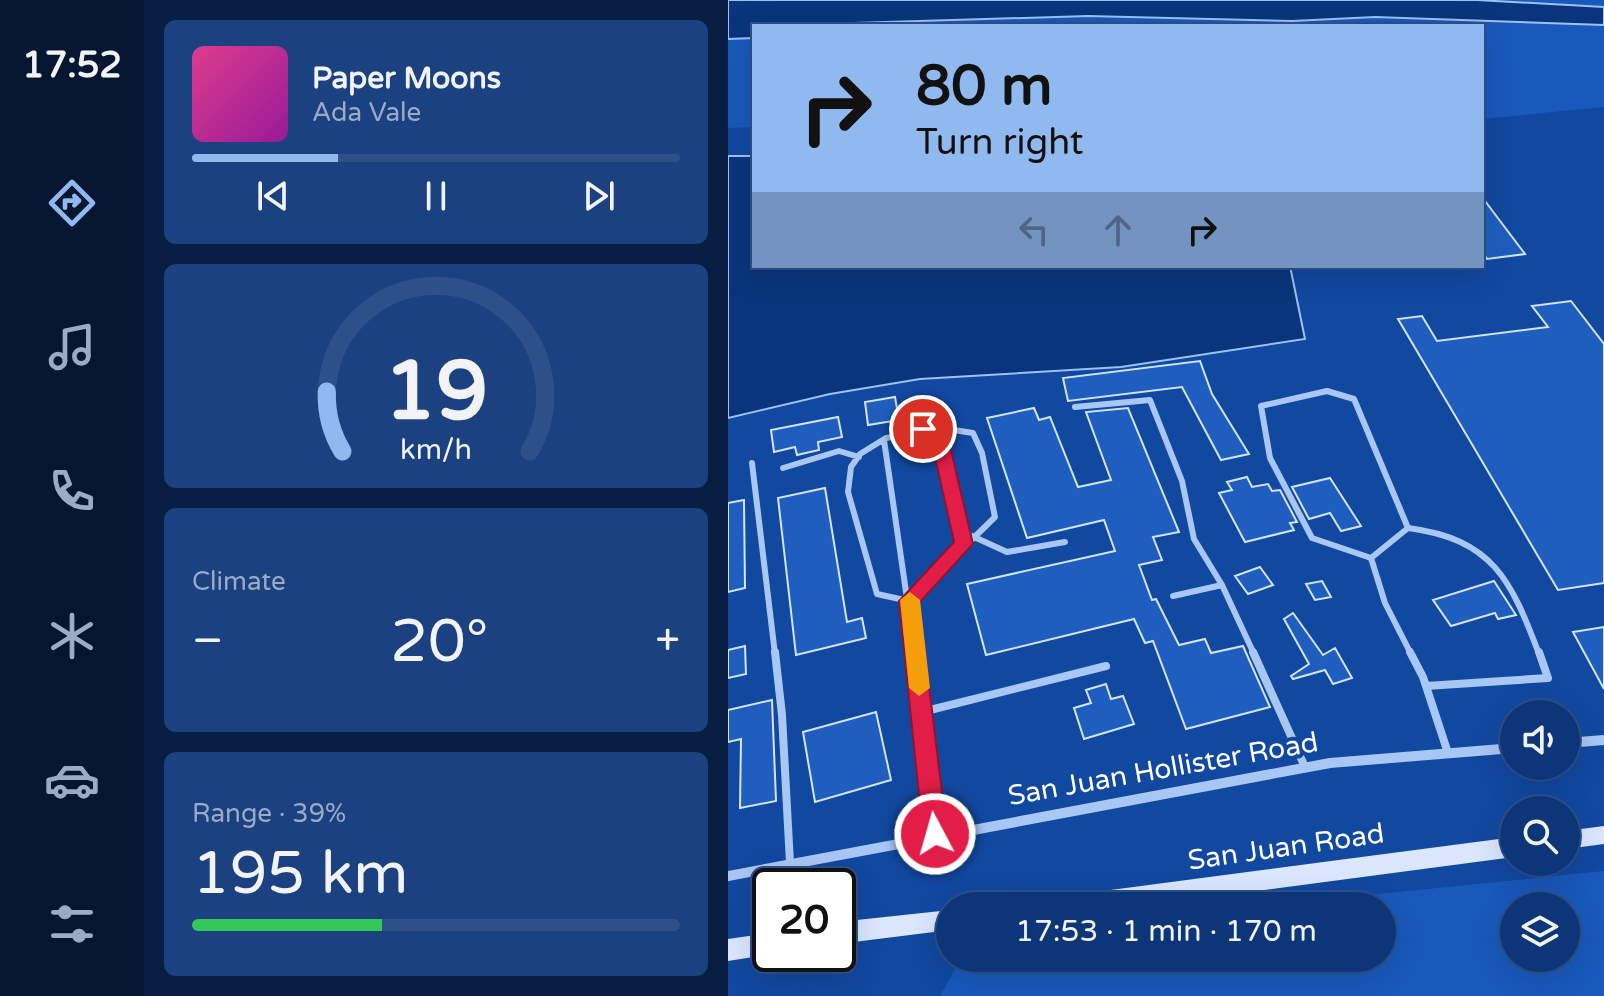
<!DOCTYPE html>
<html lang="en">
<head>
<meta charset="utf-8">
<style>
	:root { --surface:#0d3678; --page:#1b4180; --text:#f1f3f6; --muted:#9aabc6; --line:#2d508a; --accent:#90b9f0 }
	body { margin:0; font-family:"Varela Round",sans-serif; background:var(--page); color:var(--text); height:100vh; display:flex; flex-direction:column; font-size:30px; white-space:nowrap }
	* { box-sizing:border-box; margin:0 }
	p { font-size:26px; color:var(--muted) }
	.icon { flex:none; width:44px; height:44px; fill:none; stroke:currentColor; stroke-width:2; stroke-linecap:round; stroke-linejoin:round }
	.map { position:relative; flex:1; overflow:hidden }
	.drawer { display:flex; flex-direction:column; gap:20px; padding:20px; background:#071e42; width:584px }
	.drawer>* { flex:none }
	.banner { position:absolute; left:24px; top:24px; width:732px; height:244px; border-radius:0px; box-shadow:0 8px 32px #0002,0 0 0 2px var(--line); background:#90b9f0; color:#111; overflow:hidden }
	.controls { position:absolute; left:772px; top:700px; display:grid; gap:16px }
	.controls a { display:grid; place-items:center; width:80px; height:80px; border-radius:50%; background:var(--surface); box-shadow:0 8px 32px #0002,0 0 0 2px var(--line); font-size:40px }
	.speed { position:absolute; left:24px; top:868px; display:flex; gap:16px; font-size:40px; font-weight:700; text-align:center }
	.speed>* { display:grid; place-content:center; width:104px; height:104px; border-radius:50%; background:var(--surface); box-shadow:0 8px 32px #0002,0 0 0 2px var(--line); line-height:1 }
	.speed .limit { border:4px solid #111; border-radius:12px; background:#fff; color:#111 }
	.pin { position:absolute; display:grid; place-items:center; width:68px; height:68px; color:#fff; margin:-34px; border:4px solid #fff; border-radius:50%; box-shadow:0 2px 8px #0007 }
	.me { position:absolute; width:88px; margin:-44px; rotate:354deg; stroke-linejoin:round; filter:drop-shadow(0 0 6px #0008) }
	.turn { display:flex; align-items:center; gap:28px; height:168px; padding:0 32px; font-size:36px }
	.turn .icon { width:104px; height:104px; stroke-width:2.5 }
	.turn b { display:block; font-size:56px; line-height:68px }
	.lanes { display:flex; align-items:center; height:76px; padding:0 32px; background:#0003; justify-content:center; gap:40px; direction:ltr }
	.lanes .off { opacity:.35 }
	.big { font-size:60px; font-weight:600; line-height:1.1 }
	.drawer .card { flex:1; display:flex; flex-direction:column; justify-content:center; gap:12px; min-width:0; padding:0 28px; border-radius:12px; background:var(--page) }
	.drawer .dial { align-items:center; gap:0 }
	.dial svg { height:208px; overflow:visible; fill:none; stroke:var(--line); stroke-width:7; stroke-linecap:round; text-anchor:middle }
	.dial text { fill:var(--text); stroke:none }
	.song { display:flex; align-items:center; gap:24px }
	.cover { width:96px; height:96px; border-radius:12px; background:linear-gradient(135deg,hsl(330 70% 55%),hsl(300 70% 35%)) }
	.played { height:8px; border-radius:4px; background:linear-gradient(90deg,var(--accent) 30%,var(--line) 30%) }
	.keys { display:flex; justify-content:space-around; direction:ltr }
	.heat { display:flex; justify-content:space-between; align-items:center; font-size:44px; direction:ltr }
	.charge { height:12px; border-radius:6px; background:linear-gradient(90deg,#34c759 39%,var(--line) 0) }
	.trip { position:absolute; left:208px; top:892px; width:460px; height:80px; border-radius:40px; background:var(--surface); box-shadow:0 8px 32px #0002,0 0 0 2px var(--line); font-weight:600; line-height:80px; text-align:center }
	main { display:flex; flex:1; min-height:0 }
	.tabs { display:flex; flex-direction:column; width:144px; justify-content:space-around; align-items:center; background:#051630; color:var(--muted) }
	.tabs .icon { width:56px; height:56px }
	.tabs .current { color:var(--accent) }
	.tabs b { font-size:36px; color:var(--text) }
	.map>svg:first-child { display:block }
	.green { fill:#1959bb; fill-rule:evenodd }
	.water { fill:#0a357c; stroke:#9bc1f8; stroke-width:2 }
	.building { fill:#1f5ebf; stroke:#d2e4fe; stroke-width:2 }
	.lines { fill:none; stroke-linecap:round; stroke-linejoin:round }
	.service-far1 { stroke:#a9c7f5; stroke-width:6 }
	.service { stroke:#a9c7f5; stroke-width:8 }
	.minor { stroke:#a9c7f5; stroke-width:10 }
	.secondary { fill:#dae7fe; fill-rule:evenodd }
	.route { fill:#e11d48; stroke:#92132f; stroke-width:2 }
	.slow { fill:#f59e0b }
	.labels { text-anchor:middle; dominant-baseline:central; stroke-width:8; stroke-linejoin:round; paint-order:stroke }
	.near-street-label { font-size:28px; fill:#fff; stroke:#1148a0 }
</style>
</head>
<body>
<main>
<nav class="tabs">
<b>17:52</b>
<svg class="icon current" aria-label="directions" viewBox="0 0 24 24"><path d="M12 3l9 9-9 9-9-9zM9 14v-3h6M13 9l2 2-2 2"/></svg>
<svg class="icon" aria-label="music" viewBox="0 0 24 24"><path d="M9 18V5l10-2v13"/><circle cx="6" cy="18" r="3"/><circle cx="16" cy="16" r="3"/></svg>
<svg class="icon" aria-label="phone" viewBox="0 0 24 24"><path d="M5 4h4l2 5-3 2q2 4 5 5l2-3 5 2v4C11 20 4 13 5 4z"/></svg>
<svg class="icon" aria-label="climate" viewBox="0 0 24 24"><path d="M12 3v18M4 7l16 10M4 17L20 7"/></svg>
<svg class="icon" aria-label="car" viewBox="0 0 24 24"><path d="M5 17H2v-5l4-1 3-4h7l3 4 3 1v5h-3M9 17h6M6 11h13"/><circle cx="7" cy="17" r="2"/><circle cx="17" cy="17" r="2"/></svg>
<svg class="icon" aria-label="filters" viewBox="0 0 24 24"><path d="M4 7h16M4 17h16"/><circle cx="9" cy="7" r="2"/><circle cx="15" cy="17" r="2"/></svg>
</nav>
<section class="drawer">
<div class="card">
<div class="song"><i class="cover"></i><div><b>Paper Moons</b><p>Ada Vale</p></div></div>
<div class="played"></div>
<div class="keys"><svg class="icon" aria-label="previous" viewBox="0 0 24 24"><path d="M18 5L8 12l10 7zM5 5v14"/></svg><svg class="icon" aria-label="pause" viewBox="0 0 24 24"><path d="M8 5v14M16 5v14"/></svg><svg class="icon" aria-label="next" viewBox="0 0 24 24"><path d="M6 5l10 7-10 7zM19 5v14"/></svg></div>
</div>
<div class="card dial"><svg viewBox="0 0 100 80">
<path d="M14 69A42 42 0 1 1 86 69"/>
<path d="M14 69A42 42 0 0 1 8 46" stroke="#90b9f0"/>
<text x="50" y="56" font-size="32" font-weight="700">19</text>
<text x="50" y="72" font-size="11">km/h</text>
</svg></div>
<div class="card"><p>Climate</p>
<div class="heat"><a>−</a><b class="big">20°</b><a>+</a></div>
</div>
<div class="card"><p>Range · 39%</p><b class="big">195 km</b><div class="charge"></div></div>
</section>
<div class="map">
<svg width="876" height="996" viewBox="0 0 876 996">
	<rect width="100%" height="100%" fill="#1148a0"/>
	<path class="green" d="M 0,0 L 876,0 L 876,107 L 754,119 L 754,26 L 26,26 L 26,127 L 0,128 Z
		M 876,871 L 876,996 L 212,996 L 233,958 L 654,958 L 654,906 L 531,906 ZM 786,906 L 838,906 L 838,958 L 786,958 Z"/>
	<path class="water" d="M 0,0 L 749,0 L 876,7 L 876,25 L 647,17 L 564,21 L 360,16 L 26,26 L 26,38 L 0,39 Z
		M 0,156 L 26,156 L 26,266 L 562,266 L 577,339 L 393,367 L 192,379 L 102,394 L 0,418 Z"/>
	<path class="building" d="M 754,197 L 797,254 L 759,259 L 754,252 Z
		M 843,301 L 876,344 L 876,583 L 830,590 L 670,319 L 694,316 L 709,341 L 820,327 L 804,306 Z
		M 472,361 L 484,394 L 521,454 L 493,460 L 454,387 L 340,401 L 335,378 Z
		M 167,397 L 171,420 L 140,425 L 137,402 Z
		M 306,408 L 311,420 L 322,417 L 350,487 L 383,480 L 358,412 L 400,408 L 451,532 L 425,537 L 434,560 L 411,565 L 424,600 L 428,599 L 451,645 L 477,639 L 483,653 L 515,646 L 542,707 L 458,729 L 425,641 L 417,643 L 406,619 L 258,655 L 239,584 L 387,551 L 376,520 L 299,538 L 259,418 Z
		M 110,417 L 114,437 L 90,442 L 91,450 L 69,455 L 67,447 L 46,452 L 43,430 Z
		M 519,477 L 524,487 L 540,484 L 544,491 L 552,490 L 569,522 L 562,523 L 566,530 L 517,542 L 491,493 L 504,490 L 499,482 Z
		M 602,478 L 633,526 L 613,531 L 602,513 L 581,519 L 564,487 Z
		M 97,488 L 119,622 L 134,618 L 138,638 L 68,655 L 50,498 Z
		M 16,500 L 17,588 L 0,592 L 0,503 Z
		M 532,567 L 545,585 L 520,594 L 507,576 Z
		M 594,581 L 603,597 L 587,600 L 578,584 Z
		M 766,581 L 788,615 L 770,619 L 767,613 L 723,626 L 705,600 Z
		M 565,613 L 595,655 L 607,648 L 624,678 L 605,684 L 597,670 L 565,679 L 563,676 L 581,664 L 556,619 Z
		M 876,627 L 876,689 L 845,632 Z
		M 17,646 L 18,674 L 0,678 L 0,650 Z
		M 378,684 L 383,699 L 395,696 L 406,724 L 356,739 L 346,708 L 363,703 L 358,690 Z
		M 44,700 L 48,801 L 12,808 L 13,739 L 0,742 L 0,710 Z
		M 148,712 L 163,780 L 87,802 L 75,732 Z"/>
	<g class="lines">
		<path class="service-far1" d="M 347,407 L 422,400 L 454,481 L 466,539 L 494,585
			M 209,429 L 236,544
			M 219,429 L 245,433 L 254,453 L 267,517 L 181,601 L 149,594 L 120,492 L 123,467 L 132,454 L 158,438 Z
			M 156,440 L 187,654
			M 24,463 L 47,654
			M 55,468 L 111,451 L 131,457
			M 244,536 L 279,552 L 337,542
			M 643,558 L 584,538 L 542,458 L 533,406 L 599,391 L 626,399 L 680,528
			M 445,596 L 494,585 L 526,654
			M 683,654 L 657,603 L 643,558 L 680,528 C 765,539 783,580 811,654"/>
		<path class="service" d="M 47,652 L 54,715 L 62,863
			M 187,652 L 207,834
			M 525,652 L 577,767
			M 682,652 L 695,677 L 720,753
			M 698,686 L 820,678 L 811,652
			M 194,712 L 378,666"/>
		<path class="minor" d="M 838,743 L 876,740
			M 0,876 L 602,763 L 786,748"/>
		<path class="secondary" d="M 876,826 L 876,844 L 838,849 L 838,831 Z
			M 786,837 L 786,857 L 414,906 L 326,906 L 329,899 L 337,896 Z
			M 222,910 L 222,930 L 110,944 L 110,922 Z
			M 42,933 L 44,954 L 0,961 L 0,939 Z"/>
	</g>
	<path class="route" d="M 209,423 L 218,429 L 245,544 L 191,603 L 219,834 L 215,842 L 207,845 L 198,842 L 195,834 L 171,601 L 226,542 L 202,435 L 189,433 L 187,429 L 195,424 Z"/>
	<path class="slow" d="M 182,592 L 192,600 L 202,688 L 191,696 L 181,688 L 172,600 Z"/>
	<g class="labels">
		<g class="near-street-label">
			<text transform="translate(435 769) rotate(-10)">San Juan Hollister Road</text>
			<text transform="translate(558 847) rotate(-8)">San Juan Road</text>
		</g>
	</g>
</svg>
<div class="controls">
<a><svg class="icon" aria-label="sound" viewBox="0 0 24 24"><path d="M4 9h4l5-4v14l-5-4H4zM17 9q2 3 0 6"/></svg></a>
<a><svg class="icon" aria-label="search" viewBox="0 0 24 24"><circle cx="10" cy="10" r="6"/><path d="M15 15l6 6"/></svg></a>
<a><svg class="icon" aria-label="layers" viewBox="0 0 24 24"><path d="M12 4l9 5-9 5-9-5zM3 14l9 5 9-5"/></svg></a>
</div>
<div class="speed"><div class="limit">20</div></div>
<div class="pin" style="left:195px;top:429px;background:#d93025"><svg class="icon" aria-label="arrive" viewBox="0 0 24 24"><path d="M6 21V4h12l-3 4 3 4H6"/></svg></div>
<svg class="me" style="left:207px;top:834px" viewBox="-20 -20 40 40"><circle r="17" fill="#e11d48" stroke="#fff" stroke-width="3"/><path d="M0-11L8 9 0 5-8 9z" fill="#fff"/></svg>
<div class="trip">17:53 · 1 min · 170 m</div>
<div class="banner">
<div class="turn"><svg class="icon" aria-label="right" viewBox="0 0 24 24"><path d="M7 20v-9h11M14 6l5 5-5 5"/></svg><div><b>80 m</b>Turn right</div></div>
<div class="lanes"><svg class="icon off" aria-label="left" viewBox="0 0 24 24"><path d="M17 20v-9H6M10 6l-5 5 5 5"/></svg><svg class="icon off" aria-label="ahead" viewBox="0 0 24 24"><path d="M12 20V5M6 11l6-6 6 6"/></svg><svg class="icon" aria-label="right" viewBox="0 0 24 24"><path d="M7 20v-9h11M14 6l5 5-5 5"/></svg></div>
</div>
</div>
</main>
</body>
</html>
